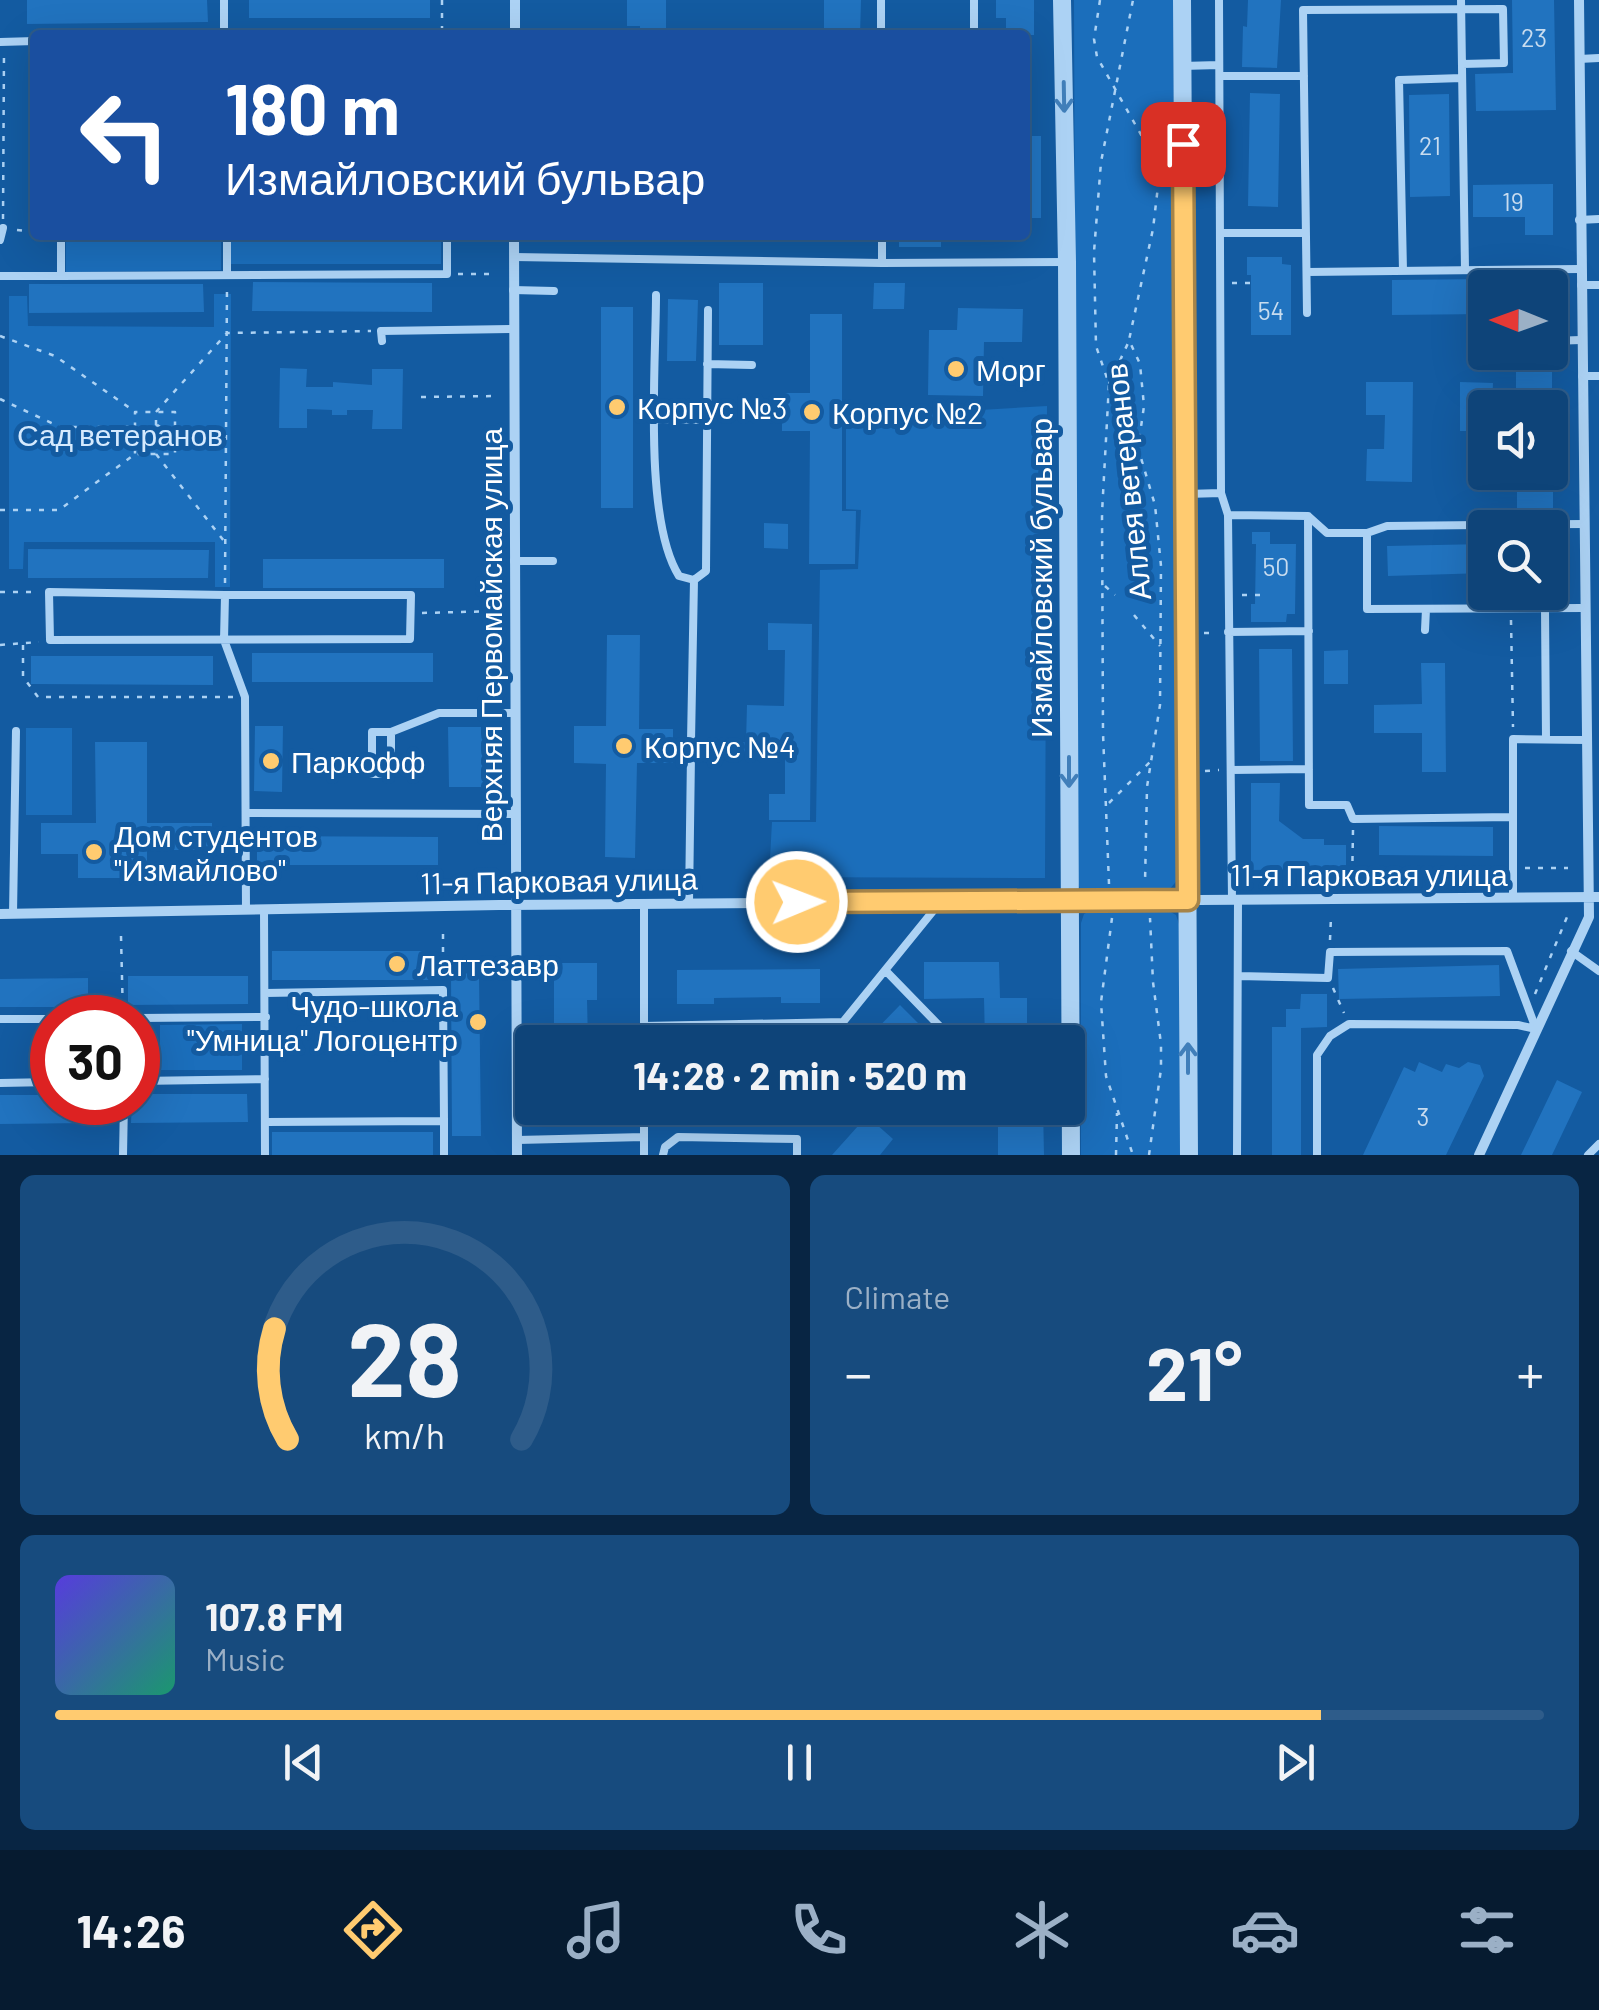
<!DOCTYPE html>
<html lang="en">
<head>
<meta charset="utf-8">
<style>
	:root { --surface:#0e4479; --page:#174b7e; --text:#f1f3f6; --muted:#9bb0c6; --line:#2e5c8a; --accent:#ffcb70 }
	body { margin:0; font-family:Barlow,sans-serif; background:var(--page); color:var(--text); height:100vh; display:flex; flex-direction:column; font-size:38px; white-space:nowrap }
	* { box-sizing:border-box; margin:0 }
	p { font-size:32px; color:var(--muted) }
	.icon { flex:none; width:55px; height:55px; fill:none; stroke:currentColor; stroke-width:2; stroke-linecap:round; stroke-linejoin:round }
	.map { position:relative; height:1155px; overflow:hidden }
	.sheet { display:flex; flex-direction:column; gap:20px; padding:20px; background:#082543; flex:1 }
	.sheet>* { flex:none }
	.guide { position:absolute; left:30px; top:30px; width:1000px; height:210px; border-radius:10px; box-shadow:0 10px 40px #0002,0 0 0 2px var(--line); background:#1a4fa0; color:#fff; overflow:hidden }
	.needle { width:65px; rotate:271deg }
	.buttons { position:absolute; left:1468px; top:270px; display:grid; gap:20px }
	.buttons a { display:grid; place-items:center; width:100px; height:100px; border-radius:10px; background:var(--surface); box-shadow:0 10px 40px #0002,0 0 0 2px var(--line); font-size:50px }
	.speed { position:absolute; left:30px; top:995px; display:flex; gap:20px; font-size:50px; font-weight:700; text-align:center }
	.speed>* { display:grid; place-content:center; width:130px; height:130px; border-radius:50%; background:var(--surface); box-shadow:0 10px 40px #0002,0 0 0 2px var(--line); line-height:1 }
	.speed .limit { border:15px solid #d22; background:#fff; color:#111 }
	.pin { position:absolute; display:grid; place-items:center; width:85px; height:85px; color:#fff; margin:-42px; border-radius:20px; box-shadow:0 5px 15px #0006 }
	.me { position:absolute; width:110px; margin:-55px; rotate:89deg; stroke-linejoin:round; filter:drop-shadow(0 0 8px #0008) }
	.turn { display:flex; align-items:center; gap:35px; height:210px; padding:0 30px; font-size:45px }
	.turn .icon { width:130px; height:130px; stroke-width:2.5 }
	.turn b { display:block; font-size:70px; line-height:85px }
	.big { font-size:75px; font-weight:700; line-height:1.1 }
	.sheet .widget { flex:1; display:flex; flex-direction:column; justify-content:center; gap:15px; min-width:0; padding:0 35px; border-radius:15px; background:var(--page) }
	.sheet .dial { align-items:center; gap:0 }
	.dial svg { height:260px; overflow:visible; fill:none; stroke:var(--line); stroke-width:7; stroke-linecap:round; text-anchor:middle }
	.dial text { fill:var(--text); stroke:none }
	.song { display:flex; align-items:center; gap:30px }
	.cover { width:120px; height:120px; border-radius:15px; background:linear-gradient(135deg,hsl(250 70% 55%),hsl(160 70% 35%)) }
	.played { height:10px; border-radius:5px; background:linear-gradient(90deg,var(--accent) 85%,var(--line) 85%) }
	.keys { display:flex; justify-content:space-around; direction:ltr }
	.heat { display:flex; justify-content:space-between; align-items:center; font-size:55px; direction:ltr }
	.sheet .tiles { flex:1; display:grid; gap:20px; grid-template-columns:1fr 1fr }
	.widget:last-child { grid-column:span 2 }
	.trip { position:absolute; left:515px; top:1025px; width:570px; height:100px; border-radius:10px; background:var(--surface); box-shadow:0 10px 40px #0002,0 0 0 2px var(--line); font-weight:700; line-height:100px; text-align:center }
	.dock { display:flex; height:160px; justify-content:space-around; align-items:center; background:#061b30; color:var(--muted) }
	.dock .icon { width:70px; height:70px }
	.dock .on { color:var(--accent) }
	.dock b { font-size:45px; color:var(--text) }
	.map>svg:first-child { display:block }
	.green { fill:#1b6ebb }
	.building { fill:#2173bf }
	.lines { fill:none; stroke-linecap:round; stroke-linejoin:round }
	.path { stroke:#acd2f4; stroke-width:2.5; stroke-dasharray:5 8; stroke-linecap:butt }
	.service { stroke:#acd2f4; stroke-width:8 }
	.minor { stroke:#acd2f4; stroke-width:10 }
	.tertiary { stroke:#acd2f4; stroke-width:18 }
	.oneway { stroke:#417fba }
	.route-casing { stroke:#a68449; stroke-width:25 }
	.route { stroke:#ffcb70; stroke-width:18 }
	.poi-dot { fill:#ffcb70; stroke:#135ba1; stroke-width:4 }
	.labels { text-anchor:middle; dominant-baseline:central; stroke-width:10; stroke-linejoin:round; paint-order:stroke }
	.number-label { font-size:25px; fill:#c8dcef }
	.poi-label { font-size:30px; fill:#fff; stroke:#135ba1; text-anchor:start }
	.park-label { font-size:30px; fill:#d5eafe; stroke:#135ba1 }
	.street-label { font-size:30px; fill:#fff; stroke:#135ba1 }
</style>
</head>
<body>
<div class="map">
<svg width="1599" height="1155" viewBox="0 0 1599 1155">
	<rect width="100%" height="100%" fill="#135ba1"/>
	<path class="green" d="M 1074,0 L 1173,0 L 1179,878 L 1169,890 L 1088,892 L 1080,889 L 1077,880 Z
		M 230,235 L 441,235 L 441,264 L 231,264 Z
		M 66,239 L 221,239 L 221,270 L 66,272 Z
		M 214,294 L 231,294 L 230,587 L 215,587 L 215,542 L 24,542 L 23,569 L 9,569 L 9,296 L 27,296 L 28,326 L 214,327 Z
		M 1047,406 L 1045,878 L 769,877 L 772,822 L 816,822 L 820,570 L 858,569 L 861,510 L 846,509 L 846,418 Z
		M 26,728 L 72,728 L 72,815 L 26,815 Z
		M 1092,910 L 1169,911 L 1176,915 L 1179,924 L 1180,1155 L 1081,1155 L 1081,923 L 1084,914 Z
		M 242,1024 L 242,1070 L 160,1070 L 160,1025 Z"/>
	<path class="building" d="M 27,0 L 207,0 L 208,22 L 27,24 Z
		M 249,0 L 430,0 L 430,18 L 249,18 Z
		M 627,0 L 666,0 L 666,35 L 640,35 L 640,26 L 627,26 Z
		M 824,0 L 861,0 L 860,35 L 824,35 Z
		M 996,0 L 1034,0 L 1034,35 L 1006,35 L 1006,18 L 996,18 Z
		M 1248,0 L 1281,0 L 1277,68 L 1242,67 L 1243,26 L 1247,27 Z
		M 1512,0 L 1554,0 L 1556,110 L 1476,111 L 1475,74 L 1513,73 Z
		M 1250,93 L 1280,94 L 1278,207 L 1248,206 Z
		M 1449,94 L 1450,196 L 1410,197 L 1409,95 Z
		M 1025,136 L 1041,136 L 1041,218 L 1025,218 Z
		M 1553,184 L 1553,235 L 1525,235 L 1525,217 L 1473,217 L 1473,185 Z
		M 899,235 L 941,235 L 941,247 L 899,247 Z
		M 1247,257 L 1282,257 L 1282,264 L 1291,265 L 1291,335 L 1251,335 L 1251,275 L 1247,275 Z
		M 1485,279 L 1485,314 L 1392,315 L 1392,280 Z
		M 253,282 L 432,283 L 432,312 L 252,311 Z
		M 719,283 L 763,283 L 763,345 L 719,345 Z
		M 874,283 L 905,283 L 904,309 L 873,309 Z
		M 29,284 L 203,284 L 204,312 L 29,313 Z
		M 668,299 L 698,300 L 696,361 L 667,361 Z
		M 601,307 L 633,307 L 633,508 L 601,508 Z
		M 958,308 L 1023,309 L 1022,342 L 984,342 L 983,396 L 928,395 L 929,330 L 957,330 Z
		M 810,314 L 842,314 L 842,511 L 856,511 L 855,564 L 809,564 L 810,431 L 782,431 L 782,393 L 810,393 Z
		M 280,368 L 307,369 L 306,387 L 333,387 L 333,382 L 372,385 L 372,369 L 403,369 L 402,429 L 372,429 L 373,410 L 347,410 L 347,415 L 332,415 L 332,410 L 307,409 L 307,428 L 279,428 Z
		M 1516,368 L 1552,368 L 1552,408 L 1516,408 Z
		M 1366,382 L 1413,382 L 1412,482 L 1366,481 L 1367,449 L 1384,449 L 1385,415 L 1366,415 Z
		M 1460,382 L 1493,383 L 1492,408 L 1485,408 L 1485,431 L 1460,431 Z
		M 1517,472 L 1553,472 L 1553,509 L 1517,509 Z
		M 764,523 L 788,524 L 788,549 L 764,548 Z
		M 1252,532 L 1270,532 L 1270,544 L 1296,544 L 1295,614 L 1287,614 L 1286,622 L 1251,622 L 1251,604 L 1255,604 L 1256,544 L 1252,544 Z
		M 1485,544 L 1485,573 L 1388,576 L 1387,546 Z
		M 28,549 L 209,550 L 208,578 L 28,578 Z
		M 263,559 L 444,559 L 444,588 L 263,588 Z
		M 768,623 L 812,624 L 810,820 L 769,820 L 769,794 L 785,794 L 785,742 L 752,742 L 752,754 L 698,754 L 694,748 L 698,742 L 746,742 L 747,705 L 784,706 L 785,650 L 768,650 Z
		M 607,635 L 640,635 L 639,729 L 673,729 L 673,741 L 684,741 L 688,748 L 684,753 L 673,753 L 673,763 L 637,763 L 635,858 L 605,857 L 606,764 L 574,763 L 574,726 L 606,726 Z
		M 1259,649 L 1292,649 L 1293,761 L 1260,761 Z
		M 1348,650 L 1348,684 L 1324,684 L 1324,651 Z
		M 252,653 L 433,653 L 433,682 L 252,682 Z
		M 31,656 L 213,656 L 213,685 L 31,684 Z
		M 1421,663 L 1445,663 L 1446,772 L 1422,772 L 1422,733 L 1374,733 L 1374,705 L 1422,704 Z
		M 255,726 L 283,726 L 282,792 L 254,791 Z
		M 448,727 L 483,727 L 484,787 L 449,787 Z
		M 95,742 L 147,742 L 147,823 L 212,823 L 212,850 L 147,850 L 147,863 L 136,863 L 136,878 L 78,878 L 78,854 L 41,854 L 41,823 L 96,823 Z
		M 1251,783 L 1280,783 L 1279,821 L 1303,839 L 1324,839 L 1324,845 L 1346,845 L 1346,869 L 1251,870 Z
		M 1379,826 L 1493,827 L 1493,856 L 1379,855 Z
		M 257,836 L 438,837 L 438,865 L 257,865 Z
		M 272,951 L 434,951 L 434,980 L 272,980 Z
		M 924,962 L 999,962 L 1000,998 L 1027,998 L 1027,1042 L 985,1042 L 984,998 L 924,999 Z
		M 554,963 L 597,963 L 597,1000 L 587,1000 L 588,1042 L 554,1042 Z
		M 1499,965 L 1500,996 L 1339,999 L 1338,969 Z
		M 820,969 L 820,1003 L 781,1003 L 781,997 L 714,998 L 714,1004 L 677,1004 L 677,970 Z
		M 479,973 L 481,1136 L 452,1136 L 451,974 Z
		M 128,976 L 248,976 L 248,1004 L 128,1005 Z
		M 88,978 L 88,1007 L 0,1007 L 0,979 Z
		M 1301,994 L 1327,994 L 1327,1027 L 1301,1028 L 1301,1155 L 1272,1155 L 1272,1027 L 1286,1027 L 1286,1009 L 1300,1009 Z
		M 900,1005 L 926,1031 L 915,1042 L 864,1042 Z
		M 1419,1062 L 1442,1072 L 1446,1064 L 1459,1068 L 1468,1062 L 1480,1065 L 1484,1076 L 1446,1155 L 1363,1155 L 1404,1067 L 1415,1072 Z
		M 1557,1080 L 1582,1092 L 1552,1155 L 1521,1155 Z
		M 138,1094 L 247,1094 L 248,1122 L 131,1123 L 132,1102 L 138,1102 Z
		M 0,1095 L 52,1095 L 52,1102 L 88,1102 L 88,1123 L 0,1124 Z
		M 998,1108 L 1043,1108 L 1044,1155 L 998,1155 Z
		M 867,1116 L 893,1139 L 880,1155 L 832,1155 Z
		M 272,1132 L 433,1132 L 433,1155 L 272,1155 Z"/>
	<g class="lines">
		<path class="path" d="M 442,0 L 442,35
			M 1100,0 L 1094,39 L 1097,57 L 1148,147 L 1158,186 L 1153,229 L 1129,340 L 1140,364 L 1144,406 L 1138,448 L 1155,505 L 1161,566 L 1160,705 L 1147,787 L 1145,883
			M 3,219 L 4,52
			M 17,230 L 35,232
			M 321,239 L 321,235
			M 458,274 L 495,274
			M 1232,283 L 1256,283
			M 0,336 L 55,356 L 134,411
			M 1109,384 L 1129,341
			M 421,397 L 498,396
			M 0,399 L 60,427 L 133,427
			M 156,425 L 156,412 L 227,333 L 371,331
			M147 433a8 8 0 1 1 16 0a8 8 0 1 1-16 0Z
			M 163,433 L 226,433
			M 156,441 L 156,454 L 224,541
			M 0,510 L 59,510 L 135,454 L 175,454 L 175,412 L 135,412 L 135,454
			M 225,583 L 227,286
			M 1105,586 L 1115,595
			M 0,592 L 38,592
			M 1242,595 L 1260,595
			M 422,613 L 499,611
			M 1134,615 L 1160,646
			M 1511,620 L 1513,727
			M 1204,633 L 1217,633
			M 0,645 L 39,642
			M 23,645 L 23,677 L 38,697 L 235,697
			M 1205,771 L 1219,770
			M 1109,803 L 1153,759
			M 1525,868 L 1568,868
			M 1109,884 L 1103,733 L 1102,513 L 1109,384 L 1096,346 L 1094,252 L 1101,162 L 1133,0
			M 1352,887 L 1353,830
			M 1112,918 L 1101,1002 L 1106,1076 L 1133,1155
			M 121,936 L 123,1018
			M 1330,940 L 1331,917
			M 443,978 L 443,932
			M 1333,988 L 1344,1013
			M 1535,994 L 1567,917
			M 1116,1155 L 1117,1113
			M 1149,1155 L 1161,1069 L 1161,1044 L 1153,982 L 1150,918"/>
		<path class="service" d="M 224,0 L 224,35
			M 881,0 L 881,35
			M 974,0 L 974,35
			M 1219,0 L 1221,493 L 1228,515 L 1232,900
			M 1461,0 L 1465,270
			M 0,42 L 35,41
			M 1579,59 L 1599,58
			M 1182,66 L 1219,65
			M 1220,76 L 1304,76
			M 1579,220 L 1599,219
			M 1220,233 L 1306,233
			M 0,240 L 3,228
			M 514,257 L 882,263 L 882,235
			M 882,263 L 1067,262
			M 1403,271 L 1399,80 L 1462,78
			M 1307,272 L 1580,269
			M 227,274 L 227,235
			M 0,276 L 61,276 L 61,235
			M 61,276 L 447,274 L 447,235
			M 1581,285 L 1599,285
			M 513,290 L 554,291
			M 656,295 C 656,365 643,519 679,576 L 694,580
			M 1307,313 L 1303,10 L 1503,9 L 1504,63 L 1462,64
			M 382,341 L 381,331 L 514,329
			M 1550,341 L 1581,340
			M 707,364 L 752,365
			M 1582,376 L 1599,376
			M 656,419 L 707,420
			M 1186,494 L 1221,493
			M 1228,515 L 1308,516 L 1327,533 L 1367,533
			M 1308,516 L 1309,805 L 1347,805 L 1353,819 L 1513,817 L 1513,739 L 1587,740
			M 1584,524 L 1387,526 L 1367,533 L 1367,609 L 1585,608
			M 514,561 L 553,561
			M 694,580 L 706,571 L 708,310
			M 225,595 L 411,595 L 410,639 L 50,640 L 49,592 L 225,595 L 224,640 L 245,697 L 246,910
			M 1545,608 L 1546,739
			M 1425,630 L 1426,609
			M 1228,632 L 1309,631
			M 391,732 L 391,774 L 372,774 L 372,732 L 391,732 L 439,713 L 515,713
			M 691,741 L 694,580
			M 1231,770 L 1309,769
			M 246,813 L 516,814
			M 1513,817 L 1513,898
			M 644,903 L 644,1042
			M 689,903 L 691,754
			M 264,909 L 265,1155
			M 13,914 L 16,731
			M 1571,951 L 1599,971
			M 885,970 L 955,1042
			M 1238,976 L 1328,978 L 1330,952 L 1507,951 L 1536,1029
			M 265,993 L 443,990 L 444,1121 L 266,1122
			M 138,1018 L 266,1017
			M 0,1019 L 52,1019
			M 644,1026 L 843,1022 L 942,900
			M 929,1042 L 942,1030
			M 138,1081 L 265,1079
			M 0,1083 L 52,1082
			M 444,1121 L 444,1155
			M 517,1140 L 644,1137
			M 123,1155 L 124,1102
			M 644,1155 L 644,1108
			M 663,1155 L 665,1147 L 678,1137 L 797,1139 L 797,1155
			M 1237,1155 L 1238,900
			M 1317,1155 L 1317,1055 L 1330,1036 L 1349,1024 L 1518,1025 L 1536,1029
			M 1588,1155 L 1599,1144"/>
		<path class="minor" d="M 515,0 L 515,35
			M 514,235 L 517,1155
			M 0,914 L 499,905 L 1599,897
			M 1479,1155 L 1589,917 L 1579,0"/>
		<path class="tertiary" d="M 1062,0 L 1067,262 L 1071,1155
			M 1182,0 L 1189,1155"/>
	</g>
	<defs><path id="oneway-shaft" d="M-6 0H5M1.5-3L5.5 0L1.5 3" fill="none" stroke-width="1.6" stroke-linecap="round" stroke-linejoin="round" transform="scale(2.5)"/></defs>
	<g class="oneway">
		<use href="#oneway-shaft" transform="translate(1064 97) rotate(89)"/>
		<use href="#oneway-shaft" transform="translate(1069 772) rotate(90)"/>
		<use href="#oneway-shaft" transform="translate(1188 1058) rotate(-90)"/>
	</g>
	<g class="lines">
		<defs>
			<path id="route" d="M 797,902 L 1188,900 L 1183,144"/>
		</defs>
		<use href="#route" class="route-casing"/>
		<use href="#route" class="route"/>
	</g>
	<g class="poi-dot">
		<circle cx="956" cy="369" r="10"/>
		<circle cx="617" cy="407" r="10"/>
		<circle cx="812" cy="412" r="10"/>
		<circle cx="624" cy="746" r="10"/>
		<circle cx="271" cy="761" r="10"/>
		<circle cx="94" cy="852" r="10"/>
		<circle cx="397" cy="964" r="10"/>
		<circle cx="478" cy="1022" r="10"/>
	</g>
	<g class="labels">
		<g class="number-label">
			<text x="1534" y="37">23</text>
			<text x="1430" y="145">21</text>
			<text x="1513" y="201">19</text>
			<text x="1271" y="310">54</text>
			<text x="1276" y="566">50</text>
			<text x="1423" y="1116">3</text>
		</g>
		<g class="poi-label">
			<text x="976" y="369">Морг</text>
			<text x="637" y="407">Корпус №3</text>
			<text x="832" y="412">Корпус №2</text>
			<text x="644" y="746">Корпус №4</text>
			<text x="291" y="761">Паркофф</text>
			<text x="114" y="835">Дом студентов<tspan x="114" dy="34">"Измайлово"</tspan></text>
			<text x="417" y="964">Латтезавр</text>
			<text x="458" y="1005" text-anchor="end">Чудо-школа<tspan x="458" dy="34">"Умница" Логоцентр</tspan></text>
		</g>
		<g class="park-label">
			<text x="120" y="434">Сад ветеранов</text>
		</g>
		<g class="street-label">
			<text transform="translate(1127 482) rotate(-96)">Аллея ветеранов</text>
			<text transform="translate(1040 578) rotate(-90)">Измайловский бульвар</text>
			<text transform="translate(490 635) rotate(-90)">Верхняя Первомайская улица</text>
			<text x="1369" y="874">11-я Парковая улица</text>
			<text transform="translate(559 880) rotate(-1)">11-я Парковая улица</text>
		</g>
	</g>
</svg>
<div class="buttons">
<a><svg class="needle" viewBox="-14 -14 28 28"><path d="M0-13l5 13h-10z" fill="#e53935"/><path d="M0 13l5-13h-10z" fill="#9bb0c6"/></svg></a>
<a><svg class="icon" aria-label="sound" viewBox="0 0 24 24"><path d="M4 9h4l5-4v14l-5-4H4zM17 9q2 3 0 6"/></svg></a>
<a><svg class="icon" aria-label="search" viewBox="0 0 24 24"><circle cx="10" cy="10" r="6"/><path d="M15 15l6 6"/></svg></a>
</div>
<div class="speed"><div class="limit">30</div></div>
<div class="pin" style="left:1183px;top:144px;background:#d93025"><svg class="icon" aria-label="arrive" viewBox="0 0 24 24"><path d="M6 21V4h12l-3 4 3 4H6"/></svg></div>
<svg class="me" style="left:797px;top:902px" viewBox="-20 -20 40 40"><circle r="17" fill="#ffcb70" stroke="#fff" stroke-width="3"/><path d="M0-11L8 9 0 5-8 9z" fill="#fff"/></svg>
<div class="trip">14:28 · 2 min · 520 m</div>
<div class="guide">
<div class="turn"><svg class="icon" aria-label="left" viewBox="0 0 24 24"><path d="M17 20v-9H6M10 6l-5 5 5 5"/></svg><div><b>180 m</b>Измайловский бульвар</div></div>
</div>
</div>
<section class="sheet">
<div class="tiles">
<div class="widget dial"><svg viewBox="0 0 100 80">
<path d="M14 69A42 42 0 1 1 86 69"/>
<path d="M14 69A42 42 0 0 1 10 35" stroke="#ffcb70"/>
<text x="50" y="56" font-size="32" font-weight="700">28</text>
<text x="50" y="72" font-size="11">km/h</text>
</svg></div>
<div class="widget"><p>Climate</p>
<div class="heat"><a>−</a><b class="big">21°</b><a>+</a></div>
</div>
<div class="widget">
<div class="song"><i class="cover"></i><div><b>107.8 FM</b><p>Music</p></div></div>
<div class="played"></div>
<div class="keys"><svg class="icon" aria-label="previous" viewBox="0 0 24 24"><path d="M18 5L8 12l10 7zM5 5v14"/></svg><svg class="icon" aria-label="pause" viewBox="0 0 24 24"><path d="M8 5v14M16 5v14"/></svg><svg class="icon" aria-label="next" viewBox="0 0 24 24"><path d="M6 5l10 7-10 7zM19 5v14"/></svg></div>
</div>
</div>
</section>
<nav class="dock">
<b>14:26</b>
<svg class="icon on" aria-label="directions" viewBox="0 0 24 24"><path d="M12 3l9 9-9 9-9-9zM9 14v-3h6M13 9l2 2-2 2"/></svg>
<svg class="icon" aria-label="music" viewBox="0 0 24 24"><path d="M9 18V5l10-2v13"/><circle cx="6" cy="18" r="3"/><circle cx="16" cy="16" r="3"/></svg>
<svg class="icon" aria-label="phone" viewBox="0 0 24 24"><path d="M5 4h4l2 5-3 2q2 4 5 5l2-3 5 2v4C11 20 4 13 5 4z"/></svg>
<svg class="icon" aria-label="climate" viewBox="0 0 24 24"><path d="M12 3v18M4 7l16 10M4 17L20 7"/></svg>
<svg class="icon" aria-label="car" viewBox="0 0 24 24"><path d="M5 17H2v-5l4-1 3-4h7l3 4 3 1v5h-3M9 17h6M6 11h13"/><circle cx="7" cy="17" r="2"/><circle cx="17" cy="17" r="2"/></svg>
<svg class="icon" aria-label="filters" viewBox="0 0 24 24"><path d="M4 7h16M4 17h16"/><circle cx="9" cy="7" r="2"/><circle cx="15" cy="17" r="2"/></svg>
</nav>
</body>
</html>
